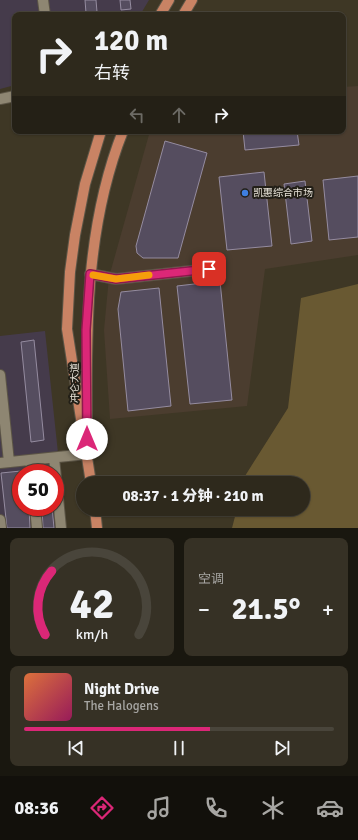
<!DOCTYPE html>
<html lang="zh">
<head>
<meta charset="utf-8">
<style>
	:root { --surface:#2e291c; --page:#363125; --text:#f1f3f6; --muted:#a7a6a3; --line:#49453b; --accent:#db2777 }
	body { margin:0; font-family:Signika,"Noto Sans SC",sans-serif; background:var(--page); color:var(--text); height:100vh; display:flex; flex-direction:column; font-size:15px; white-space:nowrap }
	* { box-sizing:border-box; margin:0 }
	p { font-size:13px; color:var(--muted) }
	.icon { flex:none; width:22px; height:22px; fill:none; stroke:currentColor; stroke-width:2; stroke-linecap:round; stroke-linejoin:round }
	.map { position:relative; height:528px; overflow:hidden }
	.drawer { display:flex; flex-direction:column; gap:10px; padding:10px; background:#19170f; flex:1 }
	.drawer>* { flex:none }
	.top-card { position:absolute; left:12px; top:12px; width:334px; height:122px; border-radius:8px; box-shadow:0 1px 3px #0004,0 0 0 1px var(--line); background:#2e291c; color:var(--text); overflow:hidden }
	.speed { position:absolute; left:12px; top:464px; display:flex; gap:8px; font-size:20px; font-weight:700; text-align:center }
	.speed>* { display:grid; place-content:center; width:52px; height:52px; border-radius:50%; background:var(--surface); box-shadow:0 1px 3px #0004,0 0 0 1px var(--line); line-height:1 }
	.speed .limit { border:6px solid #d22; background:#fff; color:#111 }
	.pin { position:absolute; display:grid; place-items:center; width:34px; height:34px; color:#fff; margin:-17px; border-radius:8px; box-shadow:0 2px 6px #0006 }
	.me { position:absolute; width:44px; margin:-22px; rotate:0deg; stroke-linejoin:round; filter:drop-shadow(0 0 3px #0008) }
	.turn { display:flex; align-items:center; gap:14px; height:84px; padding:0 16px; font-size:18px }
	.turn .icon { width:52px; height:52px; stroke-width:2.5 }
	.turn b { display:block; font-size:28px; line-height:34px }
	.lanes { display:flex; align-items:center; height:38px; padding:0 16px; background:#0003; justify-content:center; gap:20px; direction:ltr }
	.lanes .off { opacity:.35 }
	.big { font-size:30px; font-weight:800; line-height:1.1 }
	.drawer .tile { flex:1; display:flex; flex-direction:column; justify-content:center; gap:6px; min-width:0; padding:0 14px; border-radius:8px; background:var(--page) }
	.drawer .dial { align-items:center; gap:0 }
	.dial svg { height:104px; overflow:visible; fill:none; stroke:var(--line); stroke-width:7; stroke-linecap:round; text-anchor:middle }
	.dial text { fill:var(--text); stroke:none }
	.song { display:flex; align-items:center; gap:12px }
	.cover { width:48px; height:48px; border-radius:6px; background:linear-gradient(135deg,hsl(20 70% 55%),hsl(330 70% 35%)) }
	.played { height:4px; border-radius:2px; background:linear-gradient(90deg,var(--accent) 60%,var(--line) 60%) }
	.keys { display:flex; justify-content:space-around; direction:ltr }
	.heat { display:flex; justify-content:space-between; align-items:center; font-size:22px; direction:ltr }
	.drawer .tiles { flex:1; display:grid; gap:10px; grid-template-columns:1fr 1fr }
	.tile:last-child { grid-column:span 2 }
	.trip { position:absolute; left:76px; top:476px; width:234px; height:40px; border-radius:20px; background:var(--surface); box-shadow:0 1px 3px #0004,0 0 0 1px var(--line); font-weight:800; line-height:40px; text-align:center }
	.menu { display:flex; height:64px; justify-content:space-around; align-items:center; background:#12100b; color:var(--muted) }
	.menu .icon { width:28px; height:28px }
	.menu .current { color:var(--accent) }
	.menu b { font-size:18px; color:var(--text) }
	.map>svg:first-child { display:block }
	.commercial { fill:#4b3d2f }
	.industrial { fill:#453b4b; fill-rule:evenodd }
	.green { fill:#695932 }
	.building { fill:#554d5f; stroke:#958ca0 }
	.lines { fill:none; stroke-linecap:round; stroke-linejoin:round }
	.minor-casing { stroke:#5c5546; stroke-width:12 }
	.major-casing { stroke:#5c5546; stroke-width:12 }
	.minor { stroke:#8e8672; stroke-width:10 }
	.major { stroke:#c98364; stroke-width:10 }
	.route-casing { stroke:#8e194d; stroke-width:10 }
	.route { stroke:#db2777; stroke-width:7 }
	.slow { stroke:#f59e0b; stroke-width:7 }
	.shop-dot { fill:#3f7fe0; stroke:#221f17; stroke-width:1.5 }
	.labels { text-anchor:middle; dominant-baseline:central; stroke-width:4; stroke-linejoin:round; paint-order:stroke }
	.poi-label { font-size:10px; fill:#e8e4d9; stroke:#221f17; text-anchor:start }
	.street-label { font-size:10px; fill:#e8e4d9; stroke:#221f17 }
</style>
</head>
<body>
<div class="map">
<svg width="358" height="528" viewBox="0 0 358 528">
	<rect width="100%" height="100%" fill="#3e3725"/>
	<path class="commercial" d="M 358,86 L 358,255 L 265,269 L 247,406 L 110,419 L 104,330 L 109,277 L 150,131 L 343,131 L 343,87 Z"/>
	<path class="industrial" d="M 0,0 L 149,0 L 140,15 L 15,15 L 15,85 L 0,89 Z
		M 45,331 L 66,528 L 0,528 L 0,336 ZM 21,473 L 55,473 L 55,507 L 21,507 Z"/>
	<path class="green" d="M 358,284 L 358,528 L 232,528 L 237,509 L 303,509 L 303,483 L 244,483 L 245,476 L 288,408 L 301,298 Z"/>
	<path class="building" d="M 85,0 L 96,0 L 97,12 L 86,13 Z
		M 120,0 L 130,0 L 131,9 L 121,10 Z
		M 243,131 L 297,131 L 299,145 L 245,150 Z
		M 165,141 L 207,153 L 178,258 L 143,258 L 137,253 L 136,246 Z
		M 264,172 L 272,246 L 227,250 L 219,177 Z
		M 358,176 L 358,237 L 329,240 L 323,180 Z
		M 305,181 L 312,241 L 291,244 L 284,184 Z
		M 220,281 L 232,400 L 190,404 L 177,286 Z
		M 159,288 L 171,406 L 128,411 L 118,309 L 121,292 Z
		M 34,340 L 44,440 L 31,442 L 21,342 Z
		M 21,471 L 21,507 L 29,507 L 30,528 L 7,528 L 1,473 Z
		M 42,507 L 52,507 L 54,528 L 43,528 Z"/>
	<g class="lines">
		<defs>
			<path id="minor" d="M 43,0 L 45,15
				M 0,99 L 15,96
				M 90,274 L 116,279 L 209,269
				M 0,375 L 9,462
				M 54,458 L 61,528
				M 30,460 L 32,473
				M 0,463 L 87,454
				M 35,507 L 37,528
				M 0,520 L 1,528"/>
			<path id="major" d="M 160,15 L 169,0
				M 183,15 L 192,0
				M 87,422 C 86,324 86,224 123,131
				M 91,483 L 67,329 L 70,272 L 75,235 L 85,184 L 101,131
				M 95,509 L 97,528"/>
		</defs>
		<use href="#minor" class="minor-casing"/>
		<use href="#major" class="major-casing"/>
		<use href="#minor" class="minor"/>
		<use href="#major" class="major"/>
	</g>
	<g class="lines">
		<defs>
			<path id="route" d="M 87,439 L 86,330 L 90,274 L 116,279 L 209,269"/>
		</defs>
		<use href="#route" class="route-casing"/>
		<use href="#route" class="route"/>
		<path class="slow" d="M 93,275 L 116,279 L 149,275"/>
	</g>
	<circle class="shop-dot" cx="245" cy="193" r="4"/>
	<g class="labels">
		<g class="poi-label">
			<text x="253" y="193">凯惠综合市场</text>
		</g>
		<g class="street-label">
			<text transform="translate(75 383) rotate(-90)">冲仑大道</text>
		</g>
	</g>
</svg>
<div class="speed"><div class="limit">50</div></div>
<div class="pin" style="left:209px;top:269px;background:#d93025"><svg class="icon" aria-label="arrive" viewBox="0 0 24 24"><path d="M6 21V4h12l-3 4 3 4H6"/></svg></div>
<svg class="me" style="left:87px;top:439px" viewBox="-20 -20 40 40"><circle r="19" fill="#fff"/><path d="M0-13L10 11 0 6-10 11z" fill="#db2777"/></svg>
<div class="trip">08:37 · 1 分钟 · 210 m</div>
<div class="top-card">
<div class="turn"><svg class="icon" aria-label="right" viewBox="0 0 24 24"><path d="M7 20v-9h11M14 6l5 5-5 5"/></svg><div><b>120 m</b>右转</div></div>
<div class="lanes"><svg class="icon off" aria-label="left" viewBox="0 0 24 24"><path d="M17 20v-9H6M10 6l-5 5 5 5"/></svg><svg class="icon off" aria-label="ahead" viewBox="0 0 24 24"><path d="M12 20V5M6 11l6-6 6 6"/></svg><svg class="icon" aria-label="right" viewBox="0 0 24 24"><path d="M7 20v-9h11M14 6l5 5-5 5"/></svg></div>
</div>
</div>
<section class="drawer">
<div class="tiles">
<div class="tile dial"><svg viewBox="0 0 100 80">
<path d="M14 69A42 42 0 1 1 86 69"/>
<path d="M14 69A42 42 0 0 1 19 20" stroke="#db2777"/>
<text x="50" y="56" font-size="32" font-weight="700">42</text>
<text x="50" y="72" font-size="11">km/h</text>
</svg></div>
<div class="tile"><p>空调</p>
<div class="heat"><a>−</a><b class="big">21.5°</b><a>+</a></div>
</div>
<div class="tile">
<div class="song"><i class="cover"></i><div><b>Night Drive</b><p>The Halogens</p></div></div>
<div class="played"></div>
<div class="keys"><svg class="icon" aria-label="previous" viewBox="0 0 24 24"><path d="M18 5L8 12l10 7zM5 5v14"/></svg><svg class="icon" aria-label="pause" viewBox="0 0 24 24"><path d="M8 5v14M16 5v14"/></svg><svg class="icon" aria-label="next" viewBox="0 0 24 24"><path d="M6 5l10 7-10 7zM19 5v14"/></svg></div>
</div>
</div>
</section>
<nav class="menu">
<b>08:36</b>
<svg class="icon current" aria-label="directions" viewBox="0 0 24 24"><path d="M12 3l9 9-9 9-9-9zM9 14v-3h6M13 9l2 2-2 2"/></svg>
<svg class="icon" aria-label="music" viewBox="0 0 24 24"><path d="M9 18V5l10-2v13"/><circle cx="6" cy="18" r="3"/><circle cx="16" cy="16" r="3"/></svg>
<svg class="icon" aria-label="phone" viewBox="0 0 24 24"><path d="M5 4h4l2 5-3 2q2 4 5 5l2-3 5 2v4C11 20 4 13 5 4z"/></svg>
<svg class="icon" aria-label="climate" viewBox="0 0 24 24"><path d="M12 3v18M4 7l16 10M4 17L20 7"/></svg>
<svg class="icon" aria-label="car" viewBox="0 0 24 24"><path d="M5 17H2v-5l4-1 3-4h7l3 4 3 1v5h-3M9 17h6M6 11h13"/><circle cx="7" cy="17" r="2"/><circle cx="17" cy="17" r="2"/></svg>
</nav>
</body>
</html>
